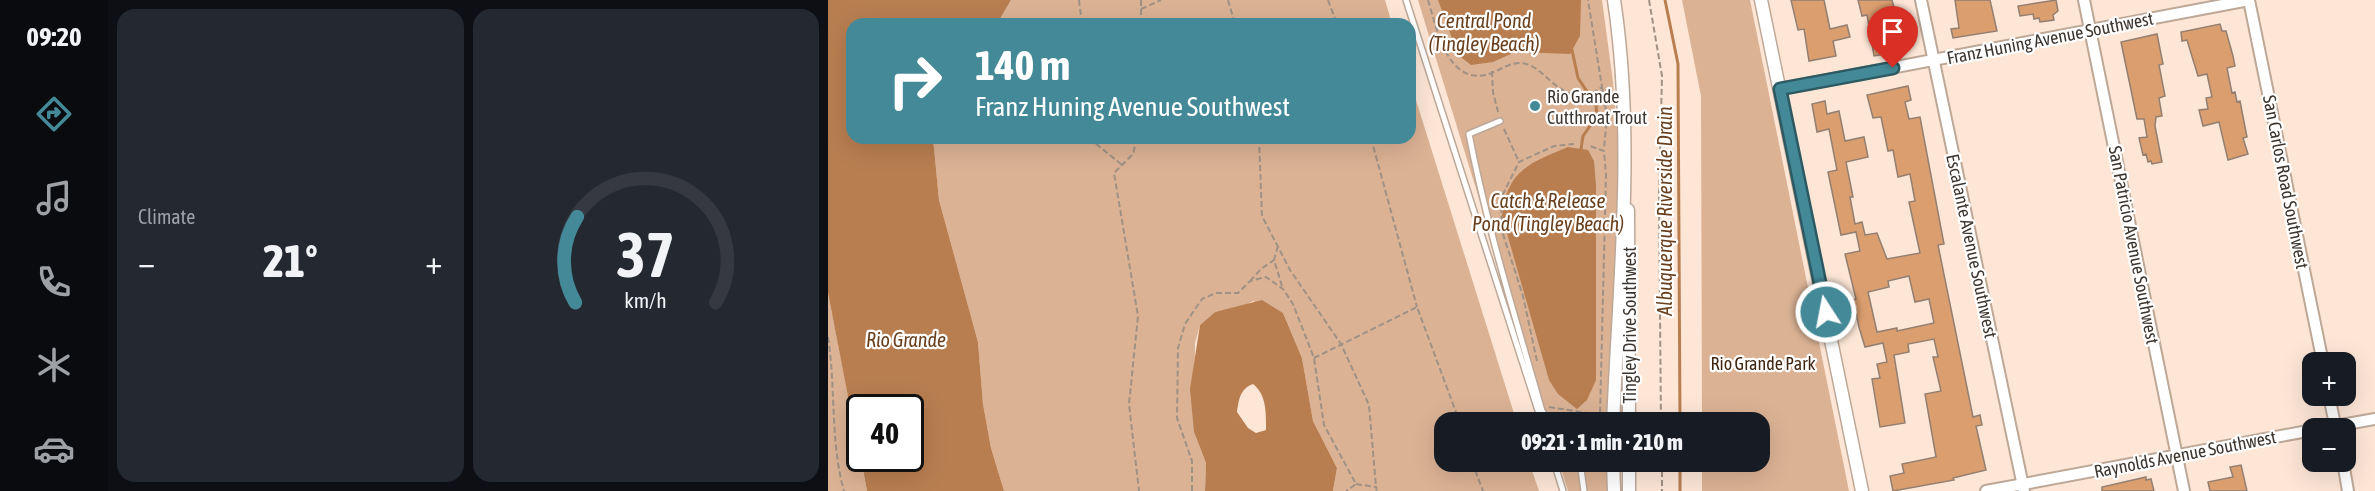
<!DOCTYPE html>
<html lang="en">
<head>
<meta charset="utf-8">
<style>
	:root { --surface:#171b24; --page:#242831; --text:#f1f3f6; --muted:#9ea1a6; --line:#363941; --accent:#448997 }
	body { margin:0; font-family:"Asap Condensed",sans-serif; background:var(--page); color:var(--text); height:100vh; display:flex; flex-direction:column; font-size:22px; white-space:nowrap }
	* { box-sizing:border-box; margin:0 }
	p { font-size:20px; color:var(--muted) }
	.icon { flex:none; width:33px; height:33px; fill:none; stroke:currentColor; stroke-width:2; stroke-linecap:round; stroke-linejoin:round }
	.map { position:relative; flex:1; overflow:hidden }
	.side { display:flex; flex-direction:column; gap:9px; padding:9px; background:#0d0f14; width:720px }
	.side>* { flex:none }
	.hud { position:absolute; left:18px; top:18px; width:570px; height:126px; border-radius:18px; box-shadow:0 6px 24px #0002; background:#448997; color:#fff; overflow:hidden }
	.buttons { position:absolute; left:1474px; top:352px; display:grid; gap:12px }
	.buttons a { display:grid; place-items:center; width:54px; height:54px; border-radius:12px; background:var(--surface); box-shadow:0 6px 24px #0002; font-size:30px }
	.speed { position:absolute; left:18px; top:394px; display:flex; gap:12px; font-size:30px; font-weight:700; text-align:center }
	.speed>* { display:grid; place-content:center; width:78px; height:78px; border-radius:50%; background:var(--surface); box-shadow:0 6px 24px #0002; line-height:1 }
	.speed .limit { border:3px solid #111; border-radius:9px; background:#fff; color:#111 }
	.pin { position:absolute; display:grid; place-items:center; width:51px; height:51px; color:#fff; margin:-62px -26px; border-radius:50% 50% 50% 0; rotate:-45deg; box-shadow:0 0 6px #0007 }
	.pin .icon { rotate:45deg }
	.me { position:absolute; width:66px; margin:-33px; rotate:349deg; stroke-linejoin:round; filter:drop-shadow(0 0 4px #0008) }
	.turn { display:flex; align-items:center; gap:21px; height:126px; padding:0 30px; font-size:27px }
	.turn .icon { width:78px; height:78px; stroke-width:2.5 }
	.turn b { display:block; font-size:42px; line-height:51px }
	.big { font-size:45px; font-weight:800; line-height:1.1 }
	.side .card { flex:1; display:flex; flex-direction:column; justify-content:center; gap:9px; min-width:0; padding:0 21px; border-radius:18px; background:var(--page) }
	.side .dial { align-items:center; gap:0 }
	.dial svg { height:156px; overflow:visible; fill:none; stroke:var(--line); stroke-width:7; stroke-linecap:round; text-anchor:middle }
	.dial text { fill:var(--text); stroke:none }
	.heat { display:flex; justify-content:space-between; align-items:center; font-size:33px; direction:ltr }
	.side .tiles { flex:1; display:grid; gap:9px; grid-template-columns:repeat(2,1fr) }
	.trip { position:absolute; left:606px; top:412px; width:336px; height:60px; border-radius:18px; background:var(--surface); box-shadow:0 6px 24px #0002; font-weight:800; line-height:60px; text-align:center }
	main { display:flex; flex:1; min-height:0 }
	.tabs { display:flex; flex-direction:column; width:108px; justify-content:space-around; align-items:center; background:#090b0e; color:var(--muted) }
	.tabs .icon { width:42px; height:42px }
	.tabs .selected { color:var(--accent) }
	.tabs b { font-size:27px; color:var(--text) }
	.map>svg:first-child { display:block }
	.green { fill:#dbb294 }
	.water { fill:#b87e50; fill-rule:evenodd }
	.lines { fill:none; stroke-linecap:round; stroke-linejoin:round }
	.stream { stroke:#b87e50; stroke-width:3 }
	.building { fill:#db9e6f; stroke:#937f71; stroke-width:1.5; fill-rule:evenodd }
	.service-casing { stroke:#bda898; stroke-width:8 }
	.minor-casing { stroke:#bda898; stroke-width:14 }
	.tertiary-casing { stroke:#bda898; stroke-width:15 }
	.path { stroke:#a09185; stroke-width:2; stroke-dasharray:6 3; stroke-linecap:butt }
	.service { stroke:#fff; stroke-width:5 }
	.minor { stroke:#fff; stroke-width:10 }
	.tertiary { stroke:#fff; stroke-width:12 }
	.route-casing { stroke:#2c5962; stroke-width:15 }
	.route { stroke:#448997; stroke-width:10 }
	.poi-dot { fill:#448997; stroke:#fff; stroke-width:2 }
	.labels { text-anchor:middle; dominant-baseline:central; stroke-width:4.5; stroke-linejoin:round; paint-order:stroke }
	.street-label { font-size:18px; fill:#3d352f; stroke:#fff }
	.poi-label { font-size:18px; fill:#3d352f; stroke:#fff; text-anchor:start }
	.park-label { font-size:18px; fill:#402612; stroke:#fff }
	.water-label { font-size:20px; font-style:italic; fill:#693f1d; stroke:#fff }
</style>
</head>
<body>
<main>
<nav class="tabs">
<b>09:20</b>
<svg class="icon selected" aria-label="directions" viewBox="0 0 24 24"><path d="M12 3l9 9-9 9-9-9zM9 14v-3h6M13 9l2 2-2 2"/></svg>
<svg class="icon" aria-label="music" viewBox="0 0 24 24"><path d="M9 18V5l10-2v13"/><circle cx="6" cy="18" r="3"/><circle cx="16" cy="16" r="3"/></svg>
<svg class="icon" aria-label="phone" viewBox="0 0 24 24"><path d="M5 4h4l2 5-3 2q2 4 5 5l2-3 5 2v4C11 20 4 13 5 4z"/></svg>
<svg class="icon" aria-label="climate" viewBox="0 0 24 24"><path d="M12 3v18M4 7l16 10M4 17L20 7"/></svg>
<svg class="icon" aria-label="car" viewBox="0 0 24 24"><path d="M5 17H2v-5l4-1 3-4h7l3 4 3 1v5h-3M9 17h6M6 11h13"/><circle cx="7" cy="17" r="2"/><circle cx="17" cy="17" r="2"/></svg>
</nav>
<section class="side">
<div class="tiles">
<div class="card"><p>Climate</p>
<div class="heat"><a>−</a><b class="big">21°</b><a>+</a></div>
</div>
<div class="card dial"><svg viewBox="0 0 100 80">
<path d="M14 69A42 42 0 1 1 86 69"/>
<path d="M14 69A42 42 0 0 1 15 25" stroke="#448997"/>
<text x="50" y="56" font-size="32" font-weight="700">37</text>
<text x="50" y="72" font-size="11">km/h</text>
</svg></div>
</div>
</section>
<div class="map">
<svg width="1547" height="491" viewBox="0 0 1547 491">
	<rect width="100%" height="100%" fill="#fde6d6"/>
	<path class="green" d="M 183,0 L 557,0 L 564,24 L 169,24 Z
		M 590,0 L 774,0 L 785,82 L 802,268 L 794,423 L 720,423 Z
		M 854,0 L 922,0 L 1021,491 L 874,491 L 874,462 L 932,462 L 932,423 L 874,423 L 873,96 Z
		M 582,81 L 689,423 L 616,423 L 616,462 L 701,462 L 711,491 L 505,491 L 509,468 L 485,421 L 474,358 L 455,313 L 425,301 L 415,307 L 387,312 L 372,325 L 367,343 L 366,432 L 378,463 L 377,491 L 176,491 L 163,448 L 155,404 L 150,342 L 111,200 L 105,138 L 582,138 Z
		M 0,293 L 39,491 L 0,491 Z
		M 731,462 L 792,462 L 790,491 L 740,491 Z"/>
	<path class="water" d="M 0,0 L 183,0 L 169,24 L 24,24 L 24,138 L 105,138 L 111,200 L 150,342 L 155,404 L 163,448 L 176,491 L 39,491 L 33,459 L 82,459 L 82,408 L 32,408 L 31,453 L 0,293 Z
		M 610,0 L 753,0 L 752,36 L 742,54 L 687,52 L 665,62 L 643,65 L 630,55 Z
		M 740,147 L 760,150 L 766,161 L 768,185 L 768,380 L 759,400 L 749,409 L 730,394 L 721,380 L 674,216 C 679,171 701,163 740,147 Z
		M 434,300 L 455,313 L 474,358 L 485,421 L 509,468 L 505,491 L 377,491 L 378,463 L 366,432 L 362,389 L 372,325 L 387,312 ZM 425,384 C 439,395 438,414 438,430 L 428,433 L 420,428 L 409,412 C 411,399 412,389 425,384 Z"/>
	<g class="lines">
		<path class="stream" d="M 837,0 L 850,64 L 852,423
			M 744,50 L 750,78 L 768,105 L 769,116 L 755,136 L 753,149
			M 852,462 L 852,491"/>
	</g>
	<path class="building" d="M 963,0 L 996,0 L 1002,29 L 1019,25 L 1022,37 L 1005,41 L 1008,56 L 981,61 L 976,29 L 970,30 Z
		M 1030,0 L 1064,0 L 1067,11 L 1057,13 L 1064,53 L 1046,56 L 1039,15 L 1034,16 Z
		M 1127,0 L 1162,0 L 1169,31 L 1125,38 L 1123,29 L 1131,28 Z
		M 1228,0 L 1230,11 L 1225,15 L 1226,20 L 1212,22 L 1211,18 L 1206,19 L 1205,14 L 1192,16 L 1190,6 Z
		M 1392,24 L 1394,31 L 1398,31 L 1405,56 L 1407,66 L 1399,68 L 1404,93 L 1407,92 L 1409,102 L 1412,101 L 1419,137 L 1415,138 L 1420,154 L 1400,160 L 1391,122 L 1375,126 L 1371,110 L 1380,109 L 1378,98 L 1384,97 L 1379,74 L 1370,76 L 1359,40 L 1354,41 L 1353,32 Z
		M 1329,34 L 1335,64 L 1331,65 L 1337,96 L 1331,98 L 1334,116 L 1328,117 L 1327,126 L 1334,162 L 1324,164 L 1323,161 L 1320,162 L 1318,154 L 1315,155 L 1311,138 L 1319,137 L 1316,119 L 1309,119 L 1293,42 Z
		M 1080,86 L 1083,100 L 1077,102 L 1081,119 L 1092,117 L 1116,244 L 1110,245 L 1145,417 L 1152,415 L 1154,425 L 1148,426 L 1158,470 L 1125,478 L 1126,480 L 1065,491 L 1062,476 L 1076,473 L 1074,464 L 1108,457 L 1097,394 L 1113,391 L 1105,357 L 1110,357 L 1106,339 L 1080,344 L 1081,352 L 1066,355 L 1077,423 L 1052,427 L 1044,379 L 1052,378 L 1049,364 L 1059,362 L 1055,343 L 1037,347 L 1031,327 L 1025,300 L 1028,299 L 1017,254 L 1032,251 L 1028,232 L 1013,235 L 1000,172 L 1009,170 L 1001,129 L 989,132 L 984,104 L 997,101 L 999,114 L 1011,111 L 1017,141 L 1036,137 L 1040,157 L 1018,162 L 1025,197 L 1022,197 L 1027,224 L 1034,222 L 1037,235 L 1049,233 L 1059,259 L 1092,253 L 1081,202 L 1087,201 L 1082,174 L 1070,177 L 1065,150 L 1060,151 L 1053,117 L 1045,118 L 1039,95 ZM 1081,276 L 1087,302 L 1101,299 L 1106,323 L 1069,331 L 1069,328 L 1049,332 L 1040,292 L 1061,287 L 1060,281 Z
		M 1413,465 L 1419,491 L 1382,491 L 1380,482 L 1405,477 L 1402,467 Z
		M 1318,477 L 1318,480 L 1323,479 L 1326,491 L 1274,491 L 1274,487 Z"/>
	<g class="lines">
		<defs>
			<path id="service" d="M 578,0 L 714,423
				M 672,121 L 641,134 C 659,228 688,319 714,411 L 723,423
				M 726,462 L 735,491
				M 752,462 L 756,491"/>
			<path id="minor" d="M 1093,0 L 1196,491
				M 1256,0 L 1356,491
				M 1421,0 L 1495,363
				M 952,89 L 1421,0
				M 1501,396 L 1508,429
				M 1491,429 L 1547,419
				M 1515,462 L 1520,491
				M 1158,491 L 1485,430"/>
			<path id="tertiary" d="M 933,0 L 1034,491
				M 800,210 L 801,423
				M 785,423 C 791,284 807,138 786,0
				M 785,462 L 786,491
				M 801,462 L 801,491"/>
		</defs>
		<use href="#service" class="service-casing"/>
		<use href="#minor" class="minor-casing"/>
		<use href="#tertiary" class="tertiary-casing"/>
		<path class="path" d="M 251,0 L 254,24
			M 313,0 L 313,24
			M 400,0 L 407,24
			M 500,0 L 509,24
			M 600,0 C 608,25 618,83 657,75 C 672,72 684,58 701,65 C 714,70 723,84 735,90 C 741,94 750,95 757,98 L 774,87 L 760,0
			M 821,0 L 834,76 L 831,199 L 833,423
			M 313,9 L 333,0
			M 664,71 L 665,92 L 670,112
			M 774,87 L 779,116 L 776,149
			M 676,129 L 691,162
			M 261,138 L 294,165
			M 309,138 L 305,154 L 286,173 L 310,316 L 301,404 L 311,491
			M 431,138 L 434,216 L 462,270 L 513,344 L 541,405 L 548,487
			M 543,138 L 589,307
			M 450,246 L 446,260 L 454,286
			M 422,281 L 433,269 L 446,260
			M 0,337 C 8,388 2,441 16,491
			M 486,358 L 589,307 L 632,423
			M 709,361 L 695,296 L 674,231 L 673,198 L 691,162 L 726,146 L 746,144
			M 721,407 L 772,415 L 778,175 L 776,151 L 762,146
			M 644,462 L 655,491
			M 834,462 L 834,491
			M 528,484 L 548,487 L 549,491
			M 364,491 L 364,461 L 349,418 L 350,348 L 357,324 L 374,299 L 388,293 L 410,293 L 422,281 L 438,277 L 455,289 L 465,304 L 486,358 L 496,425 L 528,484 L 518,491"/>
		<use href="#service" class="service"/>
		<use href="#minor" class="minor"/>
		<use href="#tertiary" class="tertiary"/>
	</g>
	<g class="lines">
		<defs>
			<path id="route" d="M 998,312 L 952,89 L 1065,68"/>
		</defs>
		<use href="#route" class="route-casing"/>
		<use href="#route" class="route"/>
	</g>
	<circle class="poi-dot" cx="707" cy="106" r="6"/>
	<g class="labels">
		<g class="street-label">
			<text transform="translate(1222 38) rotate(-11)">Franz Huning Avenue Southwest</text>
			<text transform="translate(1458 182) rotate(79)">San Carlos Road Southwest</text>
			<text transform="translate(1306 245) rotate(79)">San Patricio Avenue Southwest</text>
			<text transform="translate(1144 246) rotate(78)">Escalante Avenue Southwest</text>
			<text transform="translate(801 325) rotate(-90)">Tingley Drive Southwest</text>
			<text transform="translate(1357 454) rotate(-11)">Raynolds Avenue Southwest</text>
		</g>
		<g class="poi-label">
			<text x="719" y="96">Rio Grande<tspan x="719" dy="21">Cutthroat Trout</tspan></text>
		</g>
		<g class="park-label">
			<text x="935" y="363">Rio Grande Park</text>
		</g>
		<g class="water-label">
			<text x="656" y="20">Central Pond<tspan x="656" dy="23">(Tingley Beach)</tspan></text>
			<text x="720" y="200">Catch &amp; Release<tspan x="720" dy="23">Pond (Tingley Beach)</tspan></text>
			<text transform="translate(836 211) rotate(-90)">Albuquerque Riverside Drain</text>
			<text x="78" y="339">Rio Grande</text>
		</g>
	</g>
</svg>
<div class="buttons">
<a>+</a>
<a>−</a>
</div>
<div class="speed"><div class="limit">40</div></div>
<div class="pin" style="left:1065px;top:68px;background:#d93025"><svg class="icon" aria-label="arrive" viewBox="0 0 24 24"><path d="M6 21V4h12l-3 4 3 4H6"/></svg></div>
<svg class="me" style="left:998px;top:312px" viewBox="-20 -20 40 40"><circle r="17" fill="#448997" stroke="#fff" stroke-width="3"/><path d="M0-11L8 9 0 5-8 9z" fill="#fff"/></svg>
<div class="trip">09:21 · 1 min · 210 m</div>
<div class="hud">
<div class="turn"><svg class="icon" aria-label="right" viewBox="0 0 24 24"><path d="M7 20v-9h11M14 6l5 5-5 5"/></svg><div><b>140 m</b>Franz Huning Avenue Southwest</div></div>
</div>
</div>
</main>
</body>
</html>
